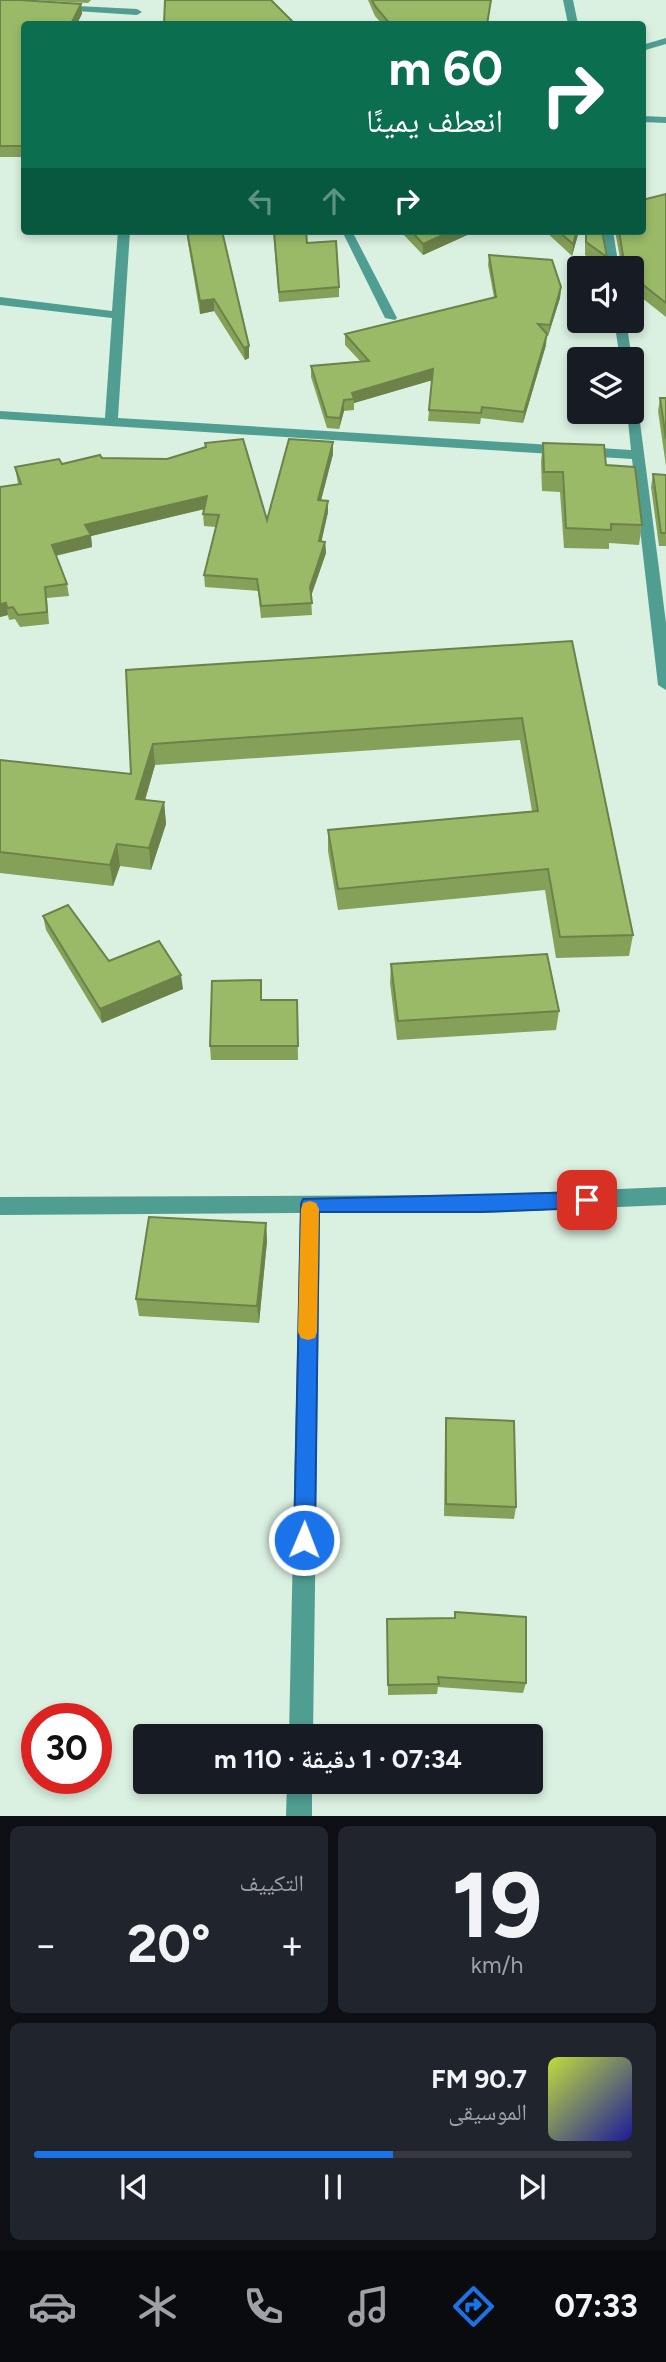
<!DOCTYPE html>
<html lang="ar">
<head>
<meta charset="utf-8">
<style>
	:root { --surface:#171b24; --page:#20242c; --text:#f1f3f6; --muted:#9ea1a6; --line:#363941; --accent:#1a73e8 }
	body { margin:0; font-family:Figtree,"Noto Naskh Arabic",sans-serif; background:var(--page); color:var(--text); direction:rtl; height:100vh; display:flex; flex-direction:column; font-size:26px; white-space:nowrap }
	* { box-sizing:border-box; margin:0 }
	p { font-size:23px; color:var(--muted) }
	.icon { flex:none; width:38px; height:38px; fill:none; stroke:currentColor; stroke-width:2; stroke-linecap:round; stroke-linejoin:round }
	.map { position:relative; height:1816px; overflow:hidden; direction:ltr }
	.sheet { display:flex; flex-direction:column; gap:10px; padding:10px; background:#0d0f14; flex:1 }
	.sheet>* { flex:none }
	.hud { position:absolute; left:21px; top:21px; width:625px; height:214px; border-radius:7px; box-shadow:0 4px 10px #0003; direction:rtl; background:#0b6e4f; color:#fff; overflow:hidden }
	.fabs { position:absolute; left:567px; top:256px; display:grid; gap:14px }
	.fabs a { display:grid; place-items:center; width:77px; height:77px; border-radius:7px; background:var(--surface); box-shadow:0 4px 10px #0003; font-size:35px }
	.speed { position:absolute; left:21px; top:1703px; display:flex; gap:14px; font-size:35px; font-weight:700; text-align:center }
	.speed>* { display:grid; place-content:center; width:91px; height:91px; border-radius:50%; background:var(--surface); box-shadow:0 4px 10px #0003; line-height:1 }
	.speed .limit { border:10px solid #d22; background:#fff; color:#111 }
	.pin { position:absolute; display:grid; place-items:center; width:60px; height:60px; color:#fff; margin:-30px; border-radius:14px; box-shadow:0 4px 10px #0006 }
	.me { position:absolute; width:77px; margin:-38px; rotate:1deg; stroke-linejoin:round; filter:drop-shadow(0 0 5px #0008) }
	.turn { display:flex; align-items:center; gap:24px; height:147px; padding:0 28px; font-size:32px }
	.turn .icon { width:91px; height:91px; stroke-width:2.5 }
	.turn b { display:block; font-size:49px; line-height:60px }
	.lanes { display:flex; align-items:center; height:66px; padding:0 28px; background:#0003; justify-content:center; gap:35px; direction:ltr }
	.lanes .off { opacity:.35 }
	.big { font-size:52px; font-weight:700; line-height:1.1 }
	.sheet .card { flex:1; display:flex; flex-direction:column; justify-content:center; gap:10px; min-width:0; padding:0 24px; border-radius:10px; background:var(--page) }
	.sheet .dial { align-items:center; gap:0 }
	.dial b { font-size:91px; line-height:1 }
	.song { display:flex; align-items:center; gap:21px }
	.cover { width:84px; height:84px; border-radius:10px; background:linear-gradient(135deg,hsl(70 70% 55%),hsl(240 70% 35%)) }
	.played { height:7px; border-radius:4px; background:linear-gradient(90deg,var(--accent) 60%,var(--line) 60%) }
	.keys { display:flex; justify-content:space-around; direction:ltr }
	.heat { display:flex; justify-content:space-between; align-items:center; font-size:38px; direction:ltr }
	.sheet .tiles { flex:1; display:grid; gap:10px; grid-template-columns:1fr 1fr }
	.card:last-child { grid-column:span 2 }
	.trip { position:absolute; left:133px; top:1724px; width:410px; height:70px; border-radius:7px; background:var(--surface); box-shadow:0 4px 10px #0003; font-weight:700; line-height:70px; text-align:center; direction:rtl }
	.dock { display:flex; height:112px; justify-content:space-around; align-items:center; background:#090b0e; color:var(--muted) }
	.dock .icon { width:49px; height:49px }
	.dock .on { color:var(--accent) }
	.dock b { font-size:32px; color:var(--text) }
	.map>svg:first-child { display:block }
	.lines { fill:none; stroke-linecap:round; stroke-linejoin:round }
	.lane { fill:#509d92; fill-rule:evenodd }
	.street { fill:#509d92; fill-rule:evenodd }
	.wall { fill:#85a059 }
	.shaded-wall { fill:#6c8249 }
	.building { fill:#9bba68; stroke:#6c8249; stroke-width:2 }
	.route { fill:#1a73e8; stroke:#114b97; stroke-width:2 }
	.slow { fill:#f59e0b }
</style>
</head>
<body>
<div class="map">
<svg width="666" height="1816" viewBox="0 0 666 1816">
	<rect width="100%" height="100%" fill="#daf0e0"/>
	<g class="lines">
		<path class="lane" d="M 342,231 L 352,231 L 397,318 L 395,320 L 385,318 Z"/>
		<path class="street" d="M 563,0 L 573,0 L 578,24 L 568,24 Z
			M 57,5 L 137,9 L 142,12 L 137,15 L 60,10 L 55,7 Z
			M 666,38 L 666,44 L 642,51 L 642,45 Z
			M 642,116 L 666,117 L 666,123 L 642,122 Z
			M 118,231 L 130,231 L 118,418 L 631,450 L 627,411 L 632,411 L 632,398 L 637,399 L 666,623 L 666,690 L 658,685 L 632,459 L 0,419 L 0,411 L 105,418 L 112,318 L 0,305 L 0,297 L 112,311 Z
			M 601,231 L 613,231 L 619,268 L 607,268 Z
			M 614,320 L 626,320 L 632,359 L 632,360 L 620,359 Z
			M 666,1187 L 666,1205 L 481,1213 L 320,1213 L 313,1736 L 289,1736 L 300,1213 L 0,1215 L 0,1197 L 481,1195 Z
			M 287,1782 L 312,1782 L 312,1816 L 286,1816 Z"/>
	</g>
	<path class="wall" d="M 0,0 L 81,4 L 82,14 L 24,24 L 24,157 L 0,157 Z
		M 32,0 L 91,0 L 88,3 Z
		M 368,0 L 491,0 L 488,24 L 382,24 L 375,16 Z
		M 666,194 L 666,317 L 632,290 L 632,268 L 606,268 L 607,258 L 620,258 L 615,231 L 642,231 Z
		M 186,231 L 222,231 L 249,346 L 249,358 L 245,360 L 214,311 L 200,314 Z
		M 273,231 L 307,243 L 339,287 L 339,297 L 279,302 Z
		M 400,231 L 476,231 L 423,255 Z
		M 545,231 L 579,231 L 572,256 Z
		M 585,231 L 602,231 L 607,257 L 605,268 L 602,268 L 585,255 Z
		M 489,255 L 561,287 L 560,298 L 548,336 L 546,336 L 546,345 L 523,423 L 481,418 L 480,424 L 428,421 L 432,380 L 354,403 L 354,410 L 344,411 L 339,429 L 327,428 L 311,377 L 311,366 L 360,361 L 345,345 L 345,334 L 494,297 L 488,265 Z
		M 660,398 L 666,398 L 666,466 L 658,411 Z
		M 205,443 L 267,520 L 333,454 L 321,500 L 328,501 L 328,512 L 321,541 L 325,542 L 326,553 L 311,596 L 312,615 L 261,618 L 258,591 L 205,587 L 204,575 L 216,527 L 204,526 L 203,514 L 205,509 L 91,536 L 92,547 L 56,556 L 67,584 L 69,596 L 47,598 L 49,624 L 20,627 L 15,619 L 9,620 L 8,615 L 0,617 L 0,487 L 18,484 L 15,467 L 62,464 L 102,458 L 167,459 L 205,447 Z
		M 543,443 L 606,465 L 642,525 L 639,545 L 609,543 L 609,549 L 564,548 L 560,492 L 542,491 L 541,462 Z
		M 653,474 L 666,475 L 666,546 L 659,546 L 651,487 Z
		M 572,641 L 633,935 L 629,956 L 556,958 L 545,890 L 338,910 L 328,851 L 328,830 L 532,811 L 520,740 L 155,765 L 145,800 L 164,802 L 166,824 L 151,870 L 120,866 L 113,886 L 0,873 L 0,760 L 131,774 L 126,670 Z
		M 43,916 L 109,961 L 183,989 L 102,1023 L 46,930 Z
		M 391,964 L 559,1011 L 556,1030 L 397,1040 L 390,983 Z
		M 262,1000 L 297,1000 L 298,1060 L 211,1060 L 210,1046 Z
		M 266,1223 L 267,1241 L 259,1323 L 139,1316 L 136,1299 Z
		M 446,1418 L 516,1507 L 514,1519 L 444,1516 L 445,1430 Z
		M 455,1612 L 526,1683 L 523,1693 L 438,1687 L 437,1694 L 388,1695 L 387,1619 L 454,1618 Z"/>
	<path class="shaded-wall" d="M 81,4 L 82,14 L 77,24 L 71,24 Z
		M 452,231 L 476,231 L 423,255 L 423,244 Z
		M 577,231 L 579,231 L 572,256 L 573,244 Z
		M 561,287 L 560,298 L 548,336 L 550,325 Z
		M 214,299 L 214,311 L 200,314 L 200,301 Z
		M 547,334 L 546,345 L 523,423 L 524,412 Z
		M 249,346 L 249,358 L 245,360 L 244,348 Z
		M 433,369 L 433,380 L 354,403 L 352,393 Z
		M 344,400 L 344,411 L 339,429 L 340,418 Z
		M 333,442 L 333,454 L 318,512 L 318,500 Z
		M 207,496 L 208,508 L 91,536 L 92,547 L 53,556 L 52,545 L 85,525 Z
		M 328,501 L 328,512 L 319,553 L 319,541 Z
		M 325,542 L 326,553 L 310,599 L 310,587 Z
		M 6,603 L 8,615 L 0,617 L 0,604 Z
		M 153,744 L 155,765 L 139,821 L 136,799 Z
		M 164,802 L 166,824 L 151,870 L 149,848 Z
		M 117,844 L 120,866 L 113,886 L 110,865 Z
		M 181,975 L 183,989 L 102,1023 L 100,1009 Z
		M 266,1223 L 267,1241 L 259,1323 L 257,1306 Z"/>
	<path class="building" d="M 0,0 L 20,0 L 81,4 L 71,24 L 24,24 L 24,146 L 0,146 Z
		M 165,0 L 271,0 L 295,24 L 164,24 Z
		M 372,0 L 491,0 L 487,24 L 390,24 L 375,6 Z
		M 666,194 L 666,303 L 632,276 L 632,268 L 620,268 L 607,258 L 621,258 L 623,255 L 619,231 L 642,231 L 642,200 Z
		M 187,231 L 222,231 L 249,346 L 244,348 L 214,299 L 200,301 Z
		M 274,231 L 306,231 L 307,243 L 336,241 L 339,287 L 279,292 Z
		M 411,231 L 452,231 L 423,244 Z
		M 558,231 L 577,231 L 573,244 Z
		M 586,231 L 602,231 L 607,257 L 586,242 Z
		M 489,255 L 552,260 L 561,287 L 550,325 L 538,324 L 547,334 L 524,412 L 482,407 L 481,413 L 429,410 L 433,369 L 352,393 L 354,399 L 344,400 L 340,418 L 327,417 L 311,366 L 369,361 L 345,334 L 496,297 Z
		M 660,398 L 666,398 L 666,439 Z
		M 243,439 L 267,520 L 289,439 L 333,442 L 318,500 L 328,501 L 319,541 L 325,542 L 310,587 L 312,603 L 261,606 L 257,579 L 204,575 L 219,515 L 203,514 L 207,496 L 85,525 L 91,535 L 52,545 L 67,584 L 45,587 L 47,612 L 18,615 L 13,607 L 7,608 L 6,603 L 0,604 L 0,487 L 21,484 L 15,467 L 59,459 L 62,464 L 100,455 L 102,458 L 167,459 L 206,447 L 205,443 Z
		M 543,443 L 604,445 L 606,465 L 635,467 L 642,525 L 611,524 L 611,530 L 566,528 L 563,472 L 544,472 Z
		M 653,474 L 666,475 L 666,533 L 661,533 Z
		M 572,641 L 633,935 L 560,937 L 548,869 L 338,889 L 328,830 L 538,811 L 522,718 L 153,744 L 136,799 L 164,802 L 149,848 L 117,844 L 110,865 L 0,852 L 0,760 L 131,774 L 126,670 Z
		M 68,905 L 109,961 L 159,941 L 181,975 L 100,1009 L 43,916 Z
		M 547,954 L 559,1011 L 398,1021 L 391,964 Z
		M 261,980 L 261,1000 L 297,1000 L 298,1046 L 210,1046 L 212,981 Z
		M 149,1217 L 266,1223 L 257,1306 L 136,1299 Z
		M 446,1418 L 514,1421 L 516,1507 L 446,1504 Z
		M 455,1612 L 526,1617 L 526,1683 L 438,1677 L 439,1684 L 388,1685 L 387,1619 L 455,1618 Z"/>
	<path class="route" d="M 587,1192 L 593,1194 L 596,1200 L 593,1205 L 587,1208 L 481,1212 L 319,1212 L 315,1540 L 312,1547 L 304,1550 L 297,1547 L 294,1540 L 301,1204 L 303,1199 Z"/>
	<path class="slow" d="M 310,1201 L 316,1203 L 319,1209 L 317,1332 L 315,1338 L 308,1340 L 301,1338 L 298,1332 L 301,1209 L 303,1203 Z"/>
</svg>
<div class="fabs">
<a><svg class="icon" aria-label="sound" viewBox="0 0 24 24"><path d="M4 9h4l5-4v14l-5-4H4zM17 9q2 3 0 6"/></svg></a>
<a><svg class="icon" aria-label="layers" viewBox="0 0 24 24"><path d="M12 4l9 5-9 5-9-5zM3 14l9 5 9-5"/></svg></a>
</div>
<div class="speed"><div class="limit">30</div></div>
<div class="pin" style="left:587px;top:1200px;background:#d93025"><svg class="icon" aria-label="arrive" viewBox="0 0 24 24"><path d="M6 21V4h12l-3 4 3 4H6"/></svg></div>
<svg class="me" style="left:304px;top:1540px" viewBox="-20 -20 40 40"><circle r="17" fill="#1a73e8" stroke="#fff" stroke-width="3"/><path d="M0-11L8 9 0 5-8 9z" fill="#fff"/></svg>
<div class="trip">07:34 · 1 دقيقة · 110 m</div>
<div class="hud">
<div class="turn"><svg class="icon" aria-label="right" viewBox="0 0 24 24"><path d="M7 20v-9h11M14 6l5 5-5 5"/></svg><div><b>60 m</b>انعطف يمينًا</div></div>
<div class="lanes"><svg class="icon off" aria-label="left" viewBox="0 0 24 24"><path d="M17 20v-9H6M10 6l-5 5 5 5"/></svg><svg class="icon off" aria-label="ahead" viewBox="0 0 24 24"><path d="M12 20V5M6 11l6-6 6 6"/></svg><svg class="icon" aria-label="right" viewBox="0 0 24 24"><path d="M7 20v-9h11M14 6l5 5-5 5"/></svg></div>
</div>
</div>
<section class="sheet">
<div class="tiles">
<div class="card dial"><b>19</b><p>km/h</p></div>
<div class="card"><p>التكييف</p>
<div class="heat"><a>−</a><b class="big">20°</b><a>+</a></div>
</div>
<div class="card">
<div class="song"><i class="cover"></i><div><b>90.7 FM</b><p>الموسيقى</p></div></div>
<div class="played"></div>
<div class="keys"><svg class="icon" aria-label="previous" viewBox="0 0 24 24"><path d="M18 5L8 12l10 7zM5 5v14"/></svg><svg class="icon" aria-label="pause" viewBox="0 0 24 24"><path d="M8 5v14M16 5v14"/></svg><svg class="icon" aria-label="next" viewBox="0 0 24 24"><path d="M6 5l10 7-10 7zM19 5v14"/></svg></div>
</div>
</div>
</section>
<nav class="dock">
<b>07:33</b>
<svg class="icon on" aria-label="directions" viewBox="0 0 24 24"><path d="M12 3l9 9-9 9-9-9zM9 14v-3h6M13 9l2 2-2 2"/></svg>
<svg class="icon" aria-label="music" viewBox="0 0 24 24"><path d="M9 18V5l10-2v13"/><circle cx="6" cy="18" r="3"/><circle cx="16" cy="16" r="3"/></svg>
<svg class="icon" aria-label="phone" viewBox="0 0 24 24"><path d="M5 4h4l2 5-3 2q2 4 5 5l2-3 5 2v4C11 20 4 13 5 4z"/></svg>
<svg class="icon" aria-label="climate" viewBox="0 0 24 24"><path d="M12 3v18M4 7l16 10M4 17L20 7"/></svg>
<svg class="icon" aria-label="car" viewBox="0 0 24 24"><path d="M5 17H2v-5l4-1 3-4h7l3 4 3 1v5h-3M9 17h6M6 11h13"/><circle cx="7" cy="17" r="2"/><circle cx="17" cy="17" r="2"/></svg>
</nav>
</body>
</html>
